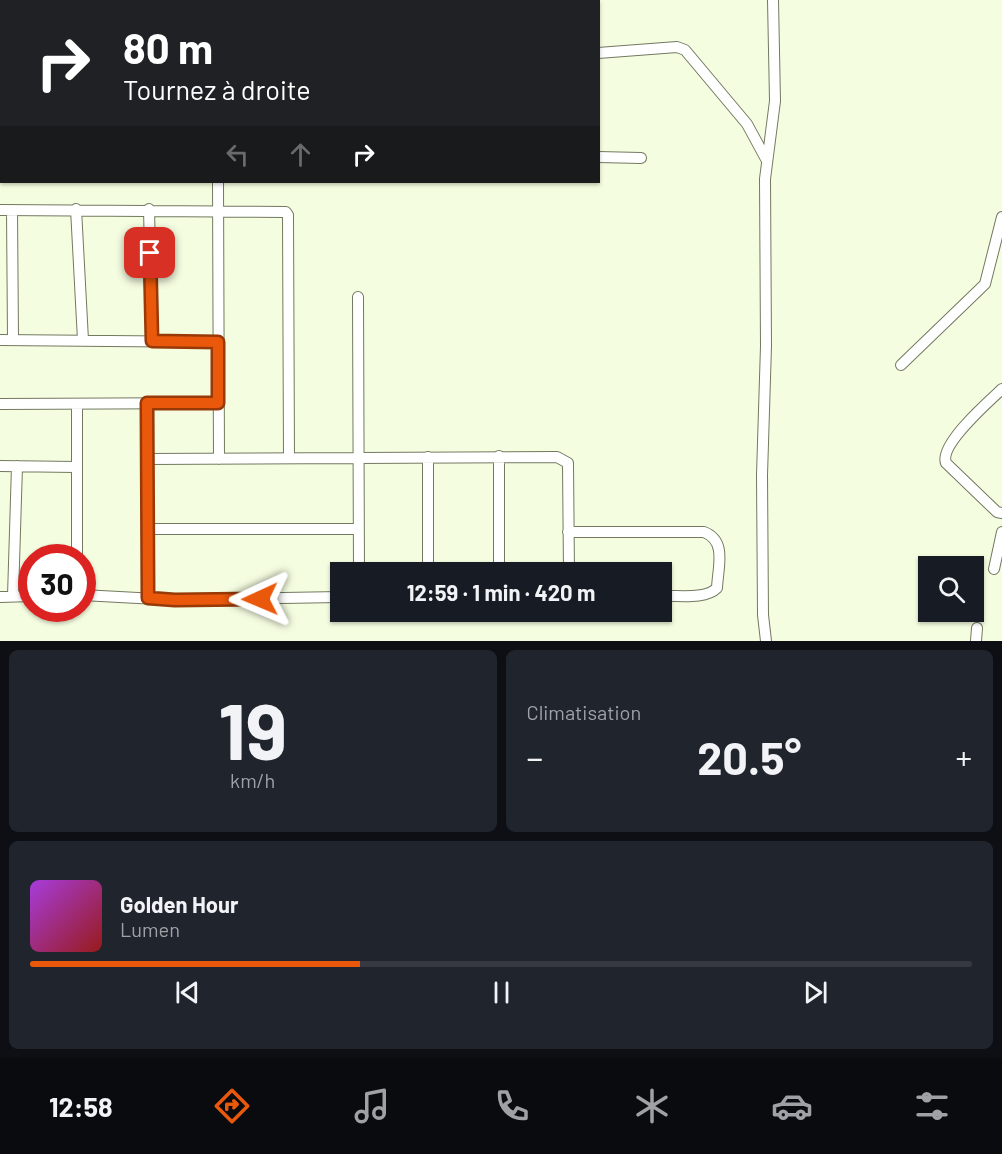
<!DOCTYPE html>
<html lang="fr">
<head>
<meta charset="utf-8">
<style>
	:root { --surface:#171b24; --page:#20242c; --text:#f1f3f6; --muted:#9ea1a6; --line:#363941; --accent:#ea580c }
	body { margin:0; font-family:Barlow,sans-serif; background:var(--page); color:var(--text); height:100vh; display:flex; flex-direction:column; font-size:22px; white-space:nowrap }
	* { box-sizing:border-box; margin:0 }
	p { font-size:20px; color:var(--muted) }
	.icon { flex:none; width:33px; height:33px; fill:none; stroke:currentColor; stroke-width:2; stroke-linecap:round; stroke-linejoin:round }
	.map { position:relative; height:641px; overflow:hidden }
	.drawer { display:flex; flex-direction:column; gap:9px; padding:9px; background:#0d0f14; flex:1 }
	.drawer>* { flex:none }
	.top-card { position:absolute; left:0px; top:0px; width:600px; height:183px; box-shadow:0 2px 4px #0004; background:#202124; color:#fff; overflow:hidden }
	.tools { position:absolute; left:918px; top:556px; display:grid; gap:12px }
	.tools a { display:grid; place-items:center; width:66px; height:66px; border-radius:0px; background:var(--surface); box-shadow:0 2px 4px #0004; font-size:30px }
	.speed { position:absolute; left:18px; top:544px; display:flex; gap:12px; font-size:30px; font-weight:700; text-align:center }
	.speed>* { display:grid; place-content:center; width:78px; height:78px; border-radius:50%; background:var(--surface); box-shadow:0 2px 4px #0004; line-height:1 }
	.speed .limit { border:9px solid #d22; background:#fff; color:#111 }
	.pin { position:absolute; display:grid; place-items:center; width:51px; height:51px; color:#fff; margin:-26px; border-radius:12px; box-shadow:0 3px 9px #0006 }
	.me { position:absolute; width:66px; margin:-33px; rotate:269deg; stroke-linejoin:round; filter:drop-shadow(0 0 4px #0008) }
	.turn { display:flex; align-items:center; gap:21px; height:126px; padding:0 24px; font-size:27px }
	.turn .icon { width:78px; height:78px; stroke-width:2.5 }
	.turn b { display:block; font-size:42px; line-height:51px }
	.lanes { display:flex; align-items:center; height:57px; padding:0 24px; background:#0003; justify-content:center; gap:30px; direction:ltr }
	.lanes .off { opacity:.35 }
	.big { font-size:45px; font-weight:700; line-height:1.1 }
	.drawer .tile { flex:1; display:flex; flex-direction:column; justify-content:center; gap:9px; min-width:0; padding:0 21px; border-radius:9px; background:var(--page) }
	.drawer .dial { align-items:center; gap:0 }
	.dial b { font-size:78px; line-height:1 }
	.song { display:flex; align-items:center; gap:18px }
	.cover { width:72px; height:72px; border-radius:9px; background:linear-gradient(135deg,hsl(280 70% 55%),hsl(0 70% 35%)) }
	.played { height:6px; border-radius:3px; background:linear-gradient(90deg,var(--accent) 35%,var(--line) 35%) }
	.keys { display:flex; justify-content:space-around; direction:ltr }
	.heat { display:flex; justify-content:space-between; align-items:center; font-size:33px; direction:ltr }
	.drawer .tiles { flex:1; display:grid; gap:9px; grid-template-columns:1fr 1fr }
	.tile:last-child { grid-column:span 2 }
	.trip { position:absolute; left:330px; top:562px; width:342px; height:60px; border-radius:0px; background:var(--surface); box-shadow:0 2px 4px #0004; font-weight:700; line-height:60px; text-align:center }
	.menu { display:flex; height:96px; justify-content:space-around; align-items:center; background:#090b0e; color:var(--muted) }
	.menu .icon { width:42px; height:42px }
	.menu .selected { color:var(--accent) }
	.menu b { font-size:27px; color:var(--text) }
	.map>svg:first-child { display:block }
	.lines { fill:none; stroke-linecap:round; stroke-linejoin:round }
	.street-casing { stroke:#727960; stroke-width:12 }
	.street { stroke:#fff; stroke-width:10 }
	.route-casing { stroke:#983908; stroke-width:15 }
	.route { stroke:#ea580c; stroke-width:10 }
</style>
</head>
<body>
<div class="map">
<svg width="1002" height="641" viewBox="0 0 1002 641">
	<rect width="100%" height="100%" fill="#f5fde1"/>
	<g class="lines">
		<defs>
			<path id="street" d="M 76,0 L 76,2
				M 284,2 L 284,0
				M 598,53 L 677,47 L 685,50 L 747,124 L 766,159
				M 598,157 L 641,158
				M 0,158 L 2,158
				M 218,182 L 219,459
				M 76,209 L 83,340
				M 149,209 L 152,341
				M 0,210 L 286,212 L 288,215 L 289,458
				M 12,210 L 13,339
				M 358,297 L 359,573
				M 0,340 L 218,342
				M 901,365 L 985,284 L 1002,217
				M 1002,389 C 988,402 939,445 946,463 L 997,512 L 1002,513
				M 147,403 L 148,598
				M 0,404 L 218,403
				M 499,456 L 499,573
				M 428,457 L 428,573
				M 147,459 L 557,457 L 568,463 L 569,573
				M 0,466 L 76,467
				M 147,529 L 358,529
				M 568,532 L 704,532 C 727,541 718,566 717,588 C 705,600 677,595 662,596
				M 77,558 L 77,404
				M 994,569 L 1002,532
				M 82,595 L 175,600 L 340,597
				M 13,596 L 17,466
				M 0,597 L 32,596
				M 766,641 L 763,615 L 762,475 L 766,346 L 765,179 L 775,101 L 773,0
				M 976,641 L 977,628"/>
		</defs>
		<use href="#street" class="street-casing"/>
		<use href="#street" class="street"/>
	</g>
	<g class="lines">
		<defs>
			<path id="route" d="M 150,253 L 152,341 L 218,342 L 218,403 L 147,403 L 148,598 L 175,600 L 260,599"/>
		</defs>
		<use href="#route" class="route-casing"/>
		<use href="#route" class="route"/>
	</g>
</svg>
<div class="tools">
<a><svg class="icon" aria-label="search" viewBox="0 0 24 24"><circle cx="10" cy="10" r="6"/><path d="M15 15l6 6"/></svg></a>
</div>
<div class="speed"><div class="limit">30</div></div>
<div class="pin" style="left:150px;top:253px;background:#d93025"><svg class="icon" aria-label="arrive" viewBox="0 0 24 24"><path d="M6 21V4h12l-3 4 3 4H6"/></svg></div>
<svg class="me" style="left:260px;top:599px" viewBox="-20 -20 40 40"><path d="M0-17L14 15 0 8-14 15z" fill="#ea580c" stroke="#fff" stroke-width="4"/></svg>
<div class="trip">12:59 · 1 min · 420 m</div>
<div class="top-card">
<div class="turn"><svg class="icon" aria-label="right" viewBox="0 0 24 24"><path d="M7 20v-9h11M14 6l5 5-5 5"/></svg><div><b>80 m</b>Tournez à droite</div></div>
<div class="lanes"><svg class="icon off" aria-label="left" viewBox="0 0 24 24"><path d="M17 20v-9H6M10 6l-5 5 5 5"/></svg><svg class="icon off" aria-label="ahead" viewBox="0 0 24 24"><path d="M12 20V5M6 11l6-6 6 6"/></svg><svg class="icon" aria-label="right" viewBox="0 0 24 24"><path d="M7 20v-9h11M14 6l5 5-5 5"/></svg></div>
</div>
</div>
<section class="drawer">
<div class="tiles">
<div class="tile dial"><b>19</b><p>km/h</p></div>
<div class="tile"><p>Climatisation</p>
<div class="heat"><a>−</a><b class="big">20.5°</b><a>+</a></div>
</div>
<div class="tile">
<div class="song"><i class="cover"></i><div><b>Golden Hour</b><p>Lumen</p></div></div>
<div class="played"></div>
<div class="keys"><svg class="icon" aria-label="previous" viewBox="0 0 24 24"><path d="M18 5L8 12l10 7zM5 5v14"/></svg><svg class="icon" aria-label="pause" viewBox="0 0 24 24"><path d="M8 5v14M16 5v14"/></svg><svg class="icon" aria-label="next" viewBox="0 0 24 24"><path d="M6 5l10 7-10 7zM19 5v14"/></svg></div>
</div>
</div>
</section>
<nav class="menu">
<b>12:58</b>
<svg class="icon selected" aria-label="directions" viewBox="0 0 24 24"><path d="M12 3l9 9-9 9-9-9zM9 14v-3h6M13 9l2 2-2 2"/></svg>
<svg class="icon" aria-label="music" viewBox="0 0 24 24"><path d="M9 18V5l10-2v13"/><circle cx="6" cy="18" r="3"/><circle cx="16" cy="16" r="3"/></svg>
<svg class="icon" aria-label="phone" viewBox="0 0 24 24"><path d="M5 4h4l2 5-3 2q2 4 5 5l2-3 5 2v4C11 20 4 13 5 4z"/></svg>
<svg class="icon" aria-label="climate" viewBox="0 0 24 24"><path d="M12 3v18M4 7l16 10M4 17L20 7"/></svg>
<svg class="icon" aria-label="car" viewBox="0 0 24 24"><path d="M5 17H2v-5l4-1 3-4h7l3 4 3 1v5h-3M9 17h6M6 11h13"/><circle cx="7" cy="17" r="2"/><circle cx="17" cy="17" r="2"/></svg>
<svg class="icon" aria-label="filters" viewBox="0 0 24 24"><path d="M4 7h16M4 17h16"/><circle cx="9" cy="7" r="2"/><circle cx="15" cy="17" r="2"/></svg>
</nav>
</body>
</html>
